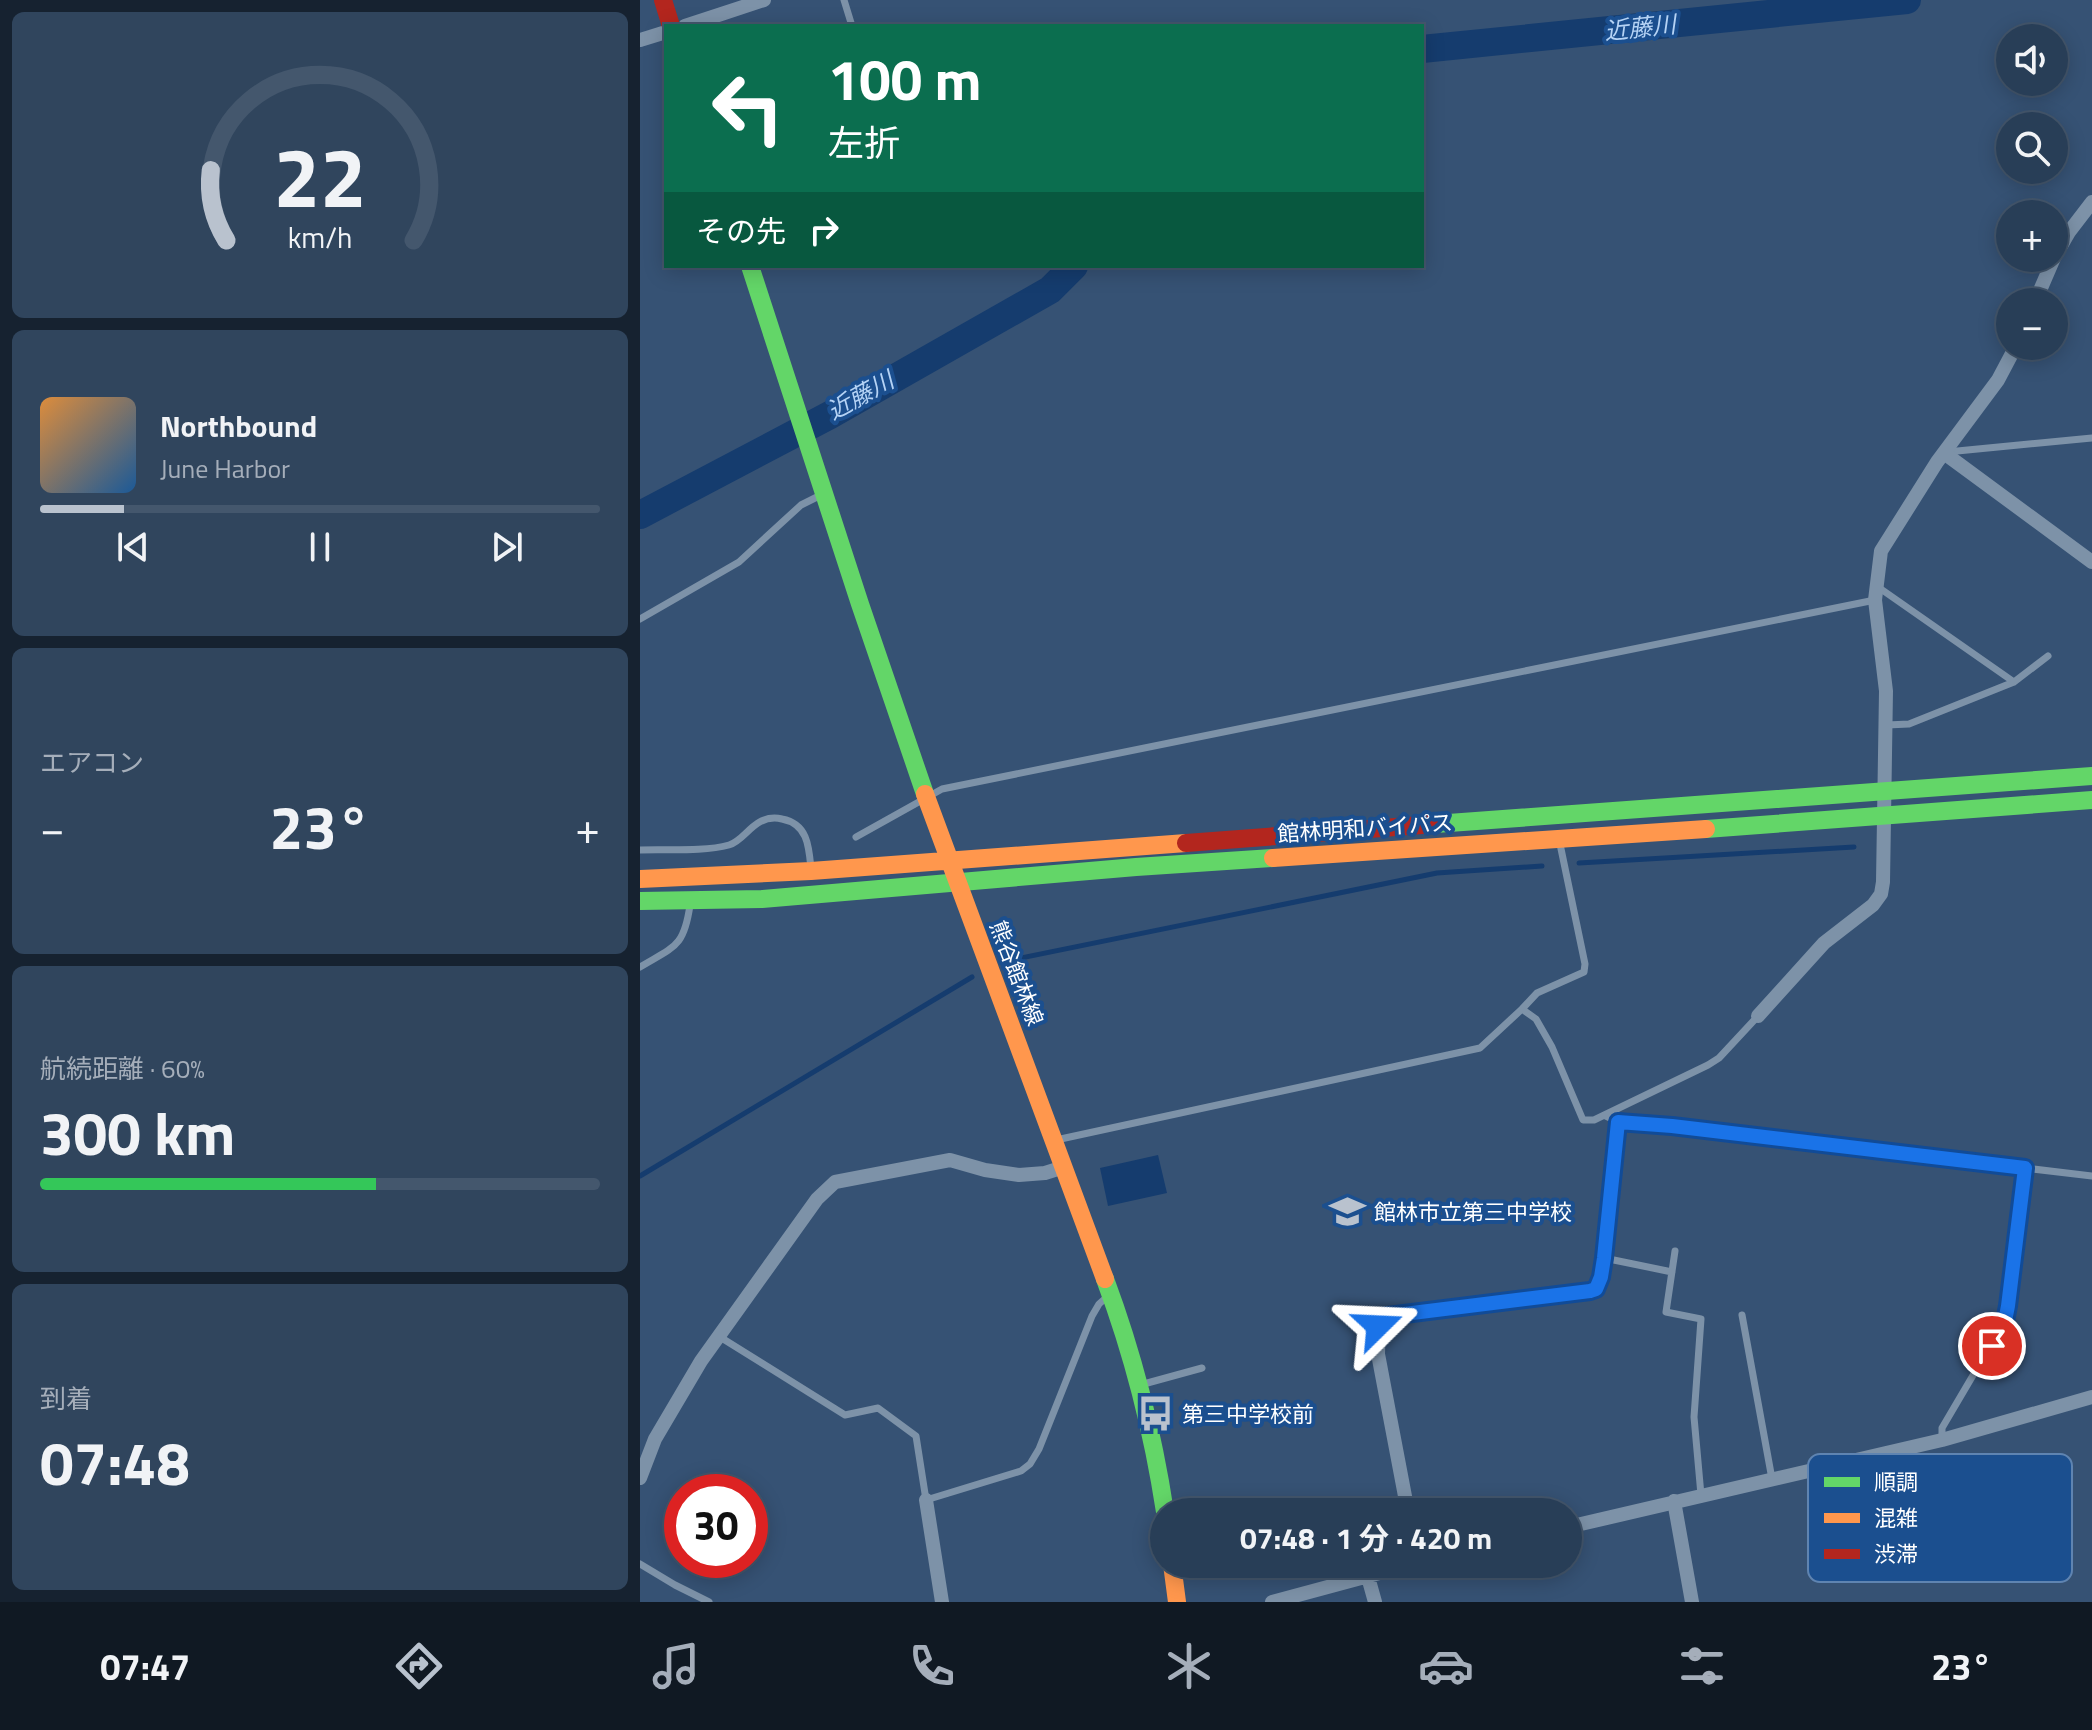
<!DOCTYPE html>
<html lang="ja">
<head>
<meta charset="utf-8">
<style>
	:root { --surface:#283e57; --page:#30455d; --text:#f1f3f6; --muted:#a5aeba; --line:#44576d; --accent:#b9c2ce }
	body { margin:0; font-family:"Titillium Web","Noto Sans JP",sans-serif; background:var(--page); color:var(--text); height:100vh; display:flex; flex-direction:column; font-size:30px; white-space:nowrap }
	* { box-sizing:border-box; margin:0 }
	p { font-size:26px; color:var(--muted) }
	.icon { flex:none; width:44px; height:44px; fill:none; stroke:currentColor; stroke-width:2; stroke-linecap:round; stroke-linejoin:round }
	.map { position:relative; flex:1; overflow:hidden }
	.details { display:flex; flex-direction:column; gap:12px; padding:12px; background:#162230; width:640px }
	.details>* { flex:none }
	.guide { position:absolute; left:24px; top:24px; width:760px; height:244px; border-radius:0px; box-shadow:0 4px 20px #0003,0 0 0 2px var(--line); background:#0b6e4f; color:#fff; overflow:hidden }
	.fabs { position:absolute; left:1356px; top:24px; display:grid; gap:16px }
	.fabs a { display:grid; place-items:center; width:72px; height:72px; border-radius:50%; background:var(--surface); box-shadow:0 4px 20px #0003,0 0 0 2px var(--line); font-size:40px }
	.speed { position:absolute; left:24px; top:1474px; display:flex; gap:16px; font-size:40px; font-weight:700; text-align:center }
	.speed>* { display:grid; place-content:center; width:104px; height:104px; border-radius:50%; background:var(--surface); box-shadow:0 4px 20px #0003,0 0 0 2px var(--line); line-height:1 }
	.speed .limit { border:12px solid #d22; background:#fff; color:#111 }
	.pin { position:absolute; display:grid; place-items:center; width:68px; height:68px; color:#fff; margin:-34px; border:4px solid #fff; border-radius:50%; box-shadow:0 2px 8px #0007 }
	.me { position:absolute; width:88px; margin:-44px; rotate:69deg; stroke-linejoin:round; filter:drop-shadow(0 0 6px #0008) }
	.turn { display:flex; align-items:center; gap:28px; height:168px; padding:0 32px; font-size:36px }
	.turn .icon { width:104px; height:104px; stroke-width:2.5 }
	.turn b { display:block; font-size:56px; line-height:68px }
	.then { display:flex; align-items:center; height:76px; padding:0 32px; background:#0003; gap:16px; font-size:30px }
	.big { font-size:60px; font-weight:700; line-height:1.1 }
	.details .widget { flex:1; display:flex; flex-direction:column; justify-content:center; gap:12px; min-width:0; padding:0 28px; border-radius:12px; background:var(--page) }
	.details .dial { align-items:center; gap:0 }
	.dial svg { height:208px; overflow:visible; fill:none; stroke:var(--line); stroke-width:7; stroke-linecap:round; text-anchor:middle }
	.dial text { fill:var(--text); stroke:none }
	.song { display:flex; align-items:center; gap:24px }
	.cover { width:96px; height:96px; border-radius:12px; background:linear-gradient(135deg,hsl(30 70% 55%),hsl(210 70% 35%)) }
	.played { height:8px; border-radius:4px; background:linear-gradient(90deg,var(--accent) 15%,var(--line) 15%) }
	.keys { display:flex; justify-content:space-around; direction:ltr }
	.heat { display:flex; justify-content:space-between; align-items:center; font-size:44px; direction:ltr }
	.charge { height:12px; border-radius:6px; background:linear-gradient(90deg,#34c759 60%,var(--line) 0) }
	.trip { position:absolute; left:510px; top:1498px; width:432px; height:80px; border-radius:40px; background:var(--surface); box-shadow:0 4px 20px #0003,0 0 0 2px var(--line); font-weight:700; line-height:80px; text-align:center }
	.tabs { display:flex; height:128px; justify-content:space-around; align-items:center; background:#101923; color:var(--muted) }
	.tabs .icon { width:56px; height:56px }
	.tabs .on { color:var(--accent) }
	.tabs b { font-size:36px; color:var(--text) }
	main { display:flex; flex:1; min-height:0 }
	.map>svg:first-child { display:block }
	.water { fill:#153c6e }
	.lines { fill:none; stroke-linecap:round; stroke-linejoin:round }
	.stream { stroke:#153c6e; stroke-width:5 }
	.river { stroke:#153c6e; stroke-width:28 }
	.lane { stroke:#7d92a8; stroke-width:7 }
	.street { stroke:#7d92a8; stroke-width:14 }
	.fast { stroke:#63d668; stroke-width:18 }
	.slow { stroke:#ff974d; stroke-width:18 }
	.jam { stroke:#b3261e; stroke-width:18 }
	.route-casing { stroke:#114b97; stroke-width:20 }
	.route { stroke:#1a73e8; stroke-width:14 }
	.labels { text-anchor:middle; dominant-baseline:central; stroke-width:8; stroke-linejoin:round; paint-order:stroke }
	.street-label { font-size:22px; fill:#fff; stroke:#1b4f8f }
	.poi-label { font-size:22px; fill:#fff; stroke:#1b4f8f; text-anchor:start }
	.water-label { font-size:24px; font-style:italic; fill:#b5d3f5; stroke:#1b4f8f }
	.key { fill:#1b4f8f; stroke:#5f84b1; stroke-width:2 }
	.key-label { font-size:22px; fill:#fff }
</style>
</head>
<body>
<main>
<section class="details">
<div class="widget dial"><svg viewBox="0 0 100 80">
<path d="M14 69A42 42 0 1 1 86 69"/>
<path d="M14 69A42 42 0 0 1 8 42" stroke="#b9c2ce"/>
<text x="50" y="56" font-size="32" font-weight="700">22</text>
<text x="50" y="72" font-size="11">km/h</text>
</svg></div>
<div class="widget">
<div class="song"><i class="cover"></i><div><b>Northbound</b><p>June Harbor</p></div></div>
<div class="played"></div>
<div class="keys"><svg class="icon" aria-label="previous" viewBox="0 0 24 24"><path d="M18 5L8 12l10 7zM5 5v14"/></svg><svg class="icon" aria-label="pause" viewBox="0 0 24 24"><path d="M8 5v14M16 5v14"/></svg><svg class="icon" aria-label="next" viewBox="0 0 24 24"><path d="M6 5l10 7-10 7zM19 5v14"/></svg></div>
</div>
<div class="widget"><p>エアコン</p>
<div class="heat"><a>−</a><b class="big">23°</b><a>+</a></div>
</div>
<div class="widget"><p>航続距離 · 60%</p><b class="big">300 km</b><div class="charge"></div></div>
<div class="widget"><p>到着</p><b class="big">07:48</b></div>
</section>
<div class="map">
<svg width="1452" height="1602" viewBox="0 0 1452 1602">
	<rect width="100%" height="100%" fill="#365274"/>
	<path class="water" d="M 518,1155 L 527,1193 L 468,1206 L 460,1168 Z"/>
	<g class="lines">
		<path class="stream" d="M 939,863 L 1214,847
			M 366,961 L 797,873 L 902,866
			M 0,1176 L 332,977"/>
		<path class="river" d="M 782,49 L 1267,0
			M 0,515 L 190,415 L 410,290 L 434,266"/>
		<path class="lane" d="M 204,0 L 212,26
			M 1307,452 L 1452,438
			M 1238,587 L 1374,682
			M 0,619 L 99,562 L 161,505 L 181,495
			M 1247,725 L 1269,724 L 1374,682 L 1408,656
			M 216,837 L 302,789 L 1235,600
			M 0,850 C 26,849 64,852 89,845 C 100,842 108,829 118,823 C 126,818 134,817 142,819 C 168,824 169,847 171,869
			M 0,967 C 35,946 44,947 50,905
			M 882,1009 L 896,1019 L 912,1047 L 943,1120 L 954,1120 L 1068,1065 L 1079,1058 L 1118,1016
			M 966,1116 L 978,1122 L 1032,1126 L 1452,1176
			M 416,1140 L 840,1048 L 882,1009 L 897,993 L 944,972 L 945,964 L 920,844
			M 1035,1251 L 1026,1312 L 1061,1319 L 1054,1417 L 1061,1495
			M 964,1258 L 1032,1272
			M 1102,1315 L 1132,1479
			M 80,1337 L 205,1415 L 238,1408 L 276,1436 L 286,1500 L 381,1471 L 390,1464 L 399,1449 L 452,1316 L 459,1304 L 469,1295
			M 500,1385 L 562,1368
			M 1302,1439 L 1302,1428 L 1365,1321 L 1368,1306 L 1385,1168
			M 0,1564 L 35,1585 L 69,1602"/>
		<path class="street" d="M 45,26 L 124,0
			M 0,40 L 26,32
			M 1414,258 L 1429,232 L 1452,202
			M 1395,302 L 1414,258
			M 1304,453 L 1452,562
			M 1118,1016 L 1184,943 L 1233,905 L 1241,894 L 1243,882 L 1246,691 L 1235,600 L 1241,551 L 1297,462 L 1358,380 L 1376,346
			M 0,1478 L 15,1439 L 61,1361 L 177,1199 L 195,1182 L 310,1160 L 345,1170 L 379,1175 L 405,1173 L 424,1167
			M 286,1500 L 302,1602
			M 1034,1501 L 1052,1602
			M 768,1512 L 738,1354 L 739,1321 L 742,1317 L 748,1316 L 950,1291 L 956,1289 L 961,1277 L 964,1258 L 978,1122
			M 928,1527 L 1302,1440 L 1452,1397
			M 728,1577 L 735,1602
			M 632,1602 L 773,1564"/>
		<path class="fast" d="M 110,266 L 220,604 L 285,794
			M 795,824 L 1452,776
			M 1066,829 L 1452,800
			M 0,901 L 122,899 L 496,867 L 633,858
			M 465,1279 C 493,1354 513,1433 525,1512"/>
		<path class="slow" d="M 285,794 L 465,1279
			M 633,858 L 1066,829
			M 0,879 L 171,871 L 546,843
			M 532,1564 L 537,1602"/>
		<path class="jam" d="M 23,0 L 31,26
			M 546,843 L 795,824"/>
	</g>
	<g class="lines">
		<defs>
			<path id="route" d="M 738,1326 L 742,1317 L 748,1316 L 950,1291 L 956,1289 L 961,1277 L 964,1258 L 978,1122 L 1032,1126 L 1385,1168 L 1368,1306 L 1365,1321 L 1352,1346"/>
		</defs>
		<use href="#route" class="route-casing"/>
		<use href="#route" class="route"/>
	</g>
	<defs>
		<symbol id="school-bare" viewBox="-9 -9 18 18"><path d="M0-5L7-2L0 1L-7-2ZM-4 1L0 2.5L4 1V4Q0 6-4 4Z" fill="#b9c2ce" stroke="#1b4f8f" stroke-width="2.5" paint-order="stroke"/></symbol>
		<symbol id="bus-bare" viewBox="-9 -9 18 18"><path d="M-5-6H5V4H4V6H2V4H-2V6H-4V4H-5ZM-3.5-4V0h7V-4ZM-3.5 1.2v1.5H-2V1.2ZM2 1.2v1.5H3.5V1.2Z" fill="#b9c2ce" stroke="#1b4f8f" stroke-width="2.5" paint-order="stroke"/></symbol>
	</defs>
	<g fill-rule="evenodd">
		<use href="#school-bare" x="682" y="1186" width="51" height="51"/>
		<use href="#bus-bare" x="490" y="1388" width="51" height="51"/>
	</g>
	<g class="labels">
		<g class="street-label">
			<text transform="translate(725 828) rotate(-4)">館林明和バイパス</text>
			<text transform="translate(377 973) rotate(69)">熊谷館林線</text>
		</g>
		<g class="poi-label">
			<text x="734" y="1212">館林市立第三中学校</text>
			<text x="542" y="1414">第三中学校前</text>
		</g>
		<g class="water-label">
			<text transform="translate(1000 27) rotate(-6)">近藤川</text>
			<text transform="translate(220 395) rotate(-29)">近藤川</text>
		</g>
	</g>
	<rect x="1168" y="1454" width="264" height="128" rx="12" class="key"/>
	<rect x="1184" y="1477" width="36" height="10" fill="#63d668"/>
	<rect x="1184" y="1513" width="36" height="10" fill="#ff974d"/>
	<rect x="1184" y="1549" width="36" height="10" fill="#b3261e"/>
	<g class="key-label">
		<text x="1234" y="1490">順調</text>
		<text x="1234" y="1526">混雑</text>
		<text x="1234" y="1562">渋滞</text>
	</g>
</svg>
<div class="fabs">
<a><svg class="icon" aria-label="sound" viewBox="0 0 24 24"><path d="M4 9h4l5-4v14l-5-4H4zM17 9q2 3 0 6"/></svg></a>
<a><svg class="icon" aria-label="search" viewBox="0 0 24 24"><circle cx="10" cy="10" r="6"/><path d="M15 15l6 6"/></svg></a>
<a>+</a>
<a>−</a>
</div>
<div class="speed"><div class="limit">30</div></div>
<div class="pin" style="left:1352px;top:1346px;background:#d93025"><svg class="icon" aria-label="arrive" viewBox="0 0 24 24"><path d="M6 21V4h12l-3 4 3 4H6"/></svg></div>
<svg class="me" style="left:738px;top:1326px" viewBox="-20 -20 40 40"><path d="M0-17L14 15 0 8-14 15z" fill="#1a73e8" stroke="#fff" stroke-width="4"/></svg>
<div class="trip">07:48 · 1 分 · 420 m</div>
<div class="guide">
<div class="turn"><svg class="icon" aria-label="left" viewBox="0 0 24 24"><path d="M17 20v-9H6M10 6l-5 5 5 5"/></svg><div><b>100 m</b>左折</div></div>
<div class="then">その先<svg class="icon" aria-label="right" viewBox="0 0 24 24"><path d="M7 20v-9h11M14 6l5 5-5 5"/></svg></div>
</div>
</div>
</main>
<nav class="tabs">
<b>07:47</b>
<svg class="icon on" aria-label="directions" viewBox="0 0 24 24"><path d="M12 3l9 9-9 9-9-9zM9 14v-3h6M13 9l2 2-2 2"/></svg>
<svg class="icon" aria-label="music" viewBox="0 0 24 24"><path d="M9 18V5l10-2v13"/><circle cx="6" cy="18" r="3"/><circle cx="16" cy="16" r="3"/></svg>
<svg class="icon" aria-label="phone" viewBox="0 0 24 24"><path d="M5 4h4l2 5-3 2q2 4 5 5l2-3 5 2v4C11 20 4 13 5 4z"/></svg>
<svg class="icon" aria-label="climate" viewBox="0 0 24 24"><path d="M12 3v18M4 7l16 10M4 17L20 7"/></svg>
<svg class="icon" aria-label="car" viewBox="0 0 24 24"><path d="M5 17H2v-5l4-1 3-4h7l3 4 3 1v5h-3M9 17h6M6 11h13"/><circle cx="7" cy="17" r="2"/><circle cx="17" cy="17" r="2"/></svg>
<svg class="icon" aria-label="filters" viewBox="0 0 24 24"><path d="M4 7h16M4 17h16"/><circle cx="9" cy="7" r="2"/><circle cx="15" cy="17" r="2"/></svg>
<b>23°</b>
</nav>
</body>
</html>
